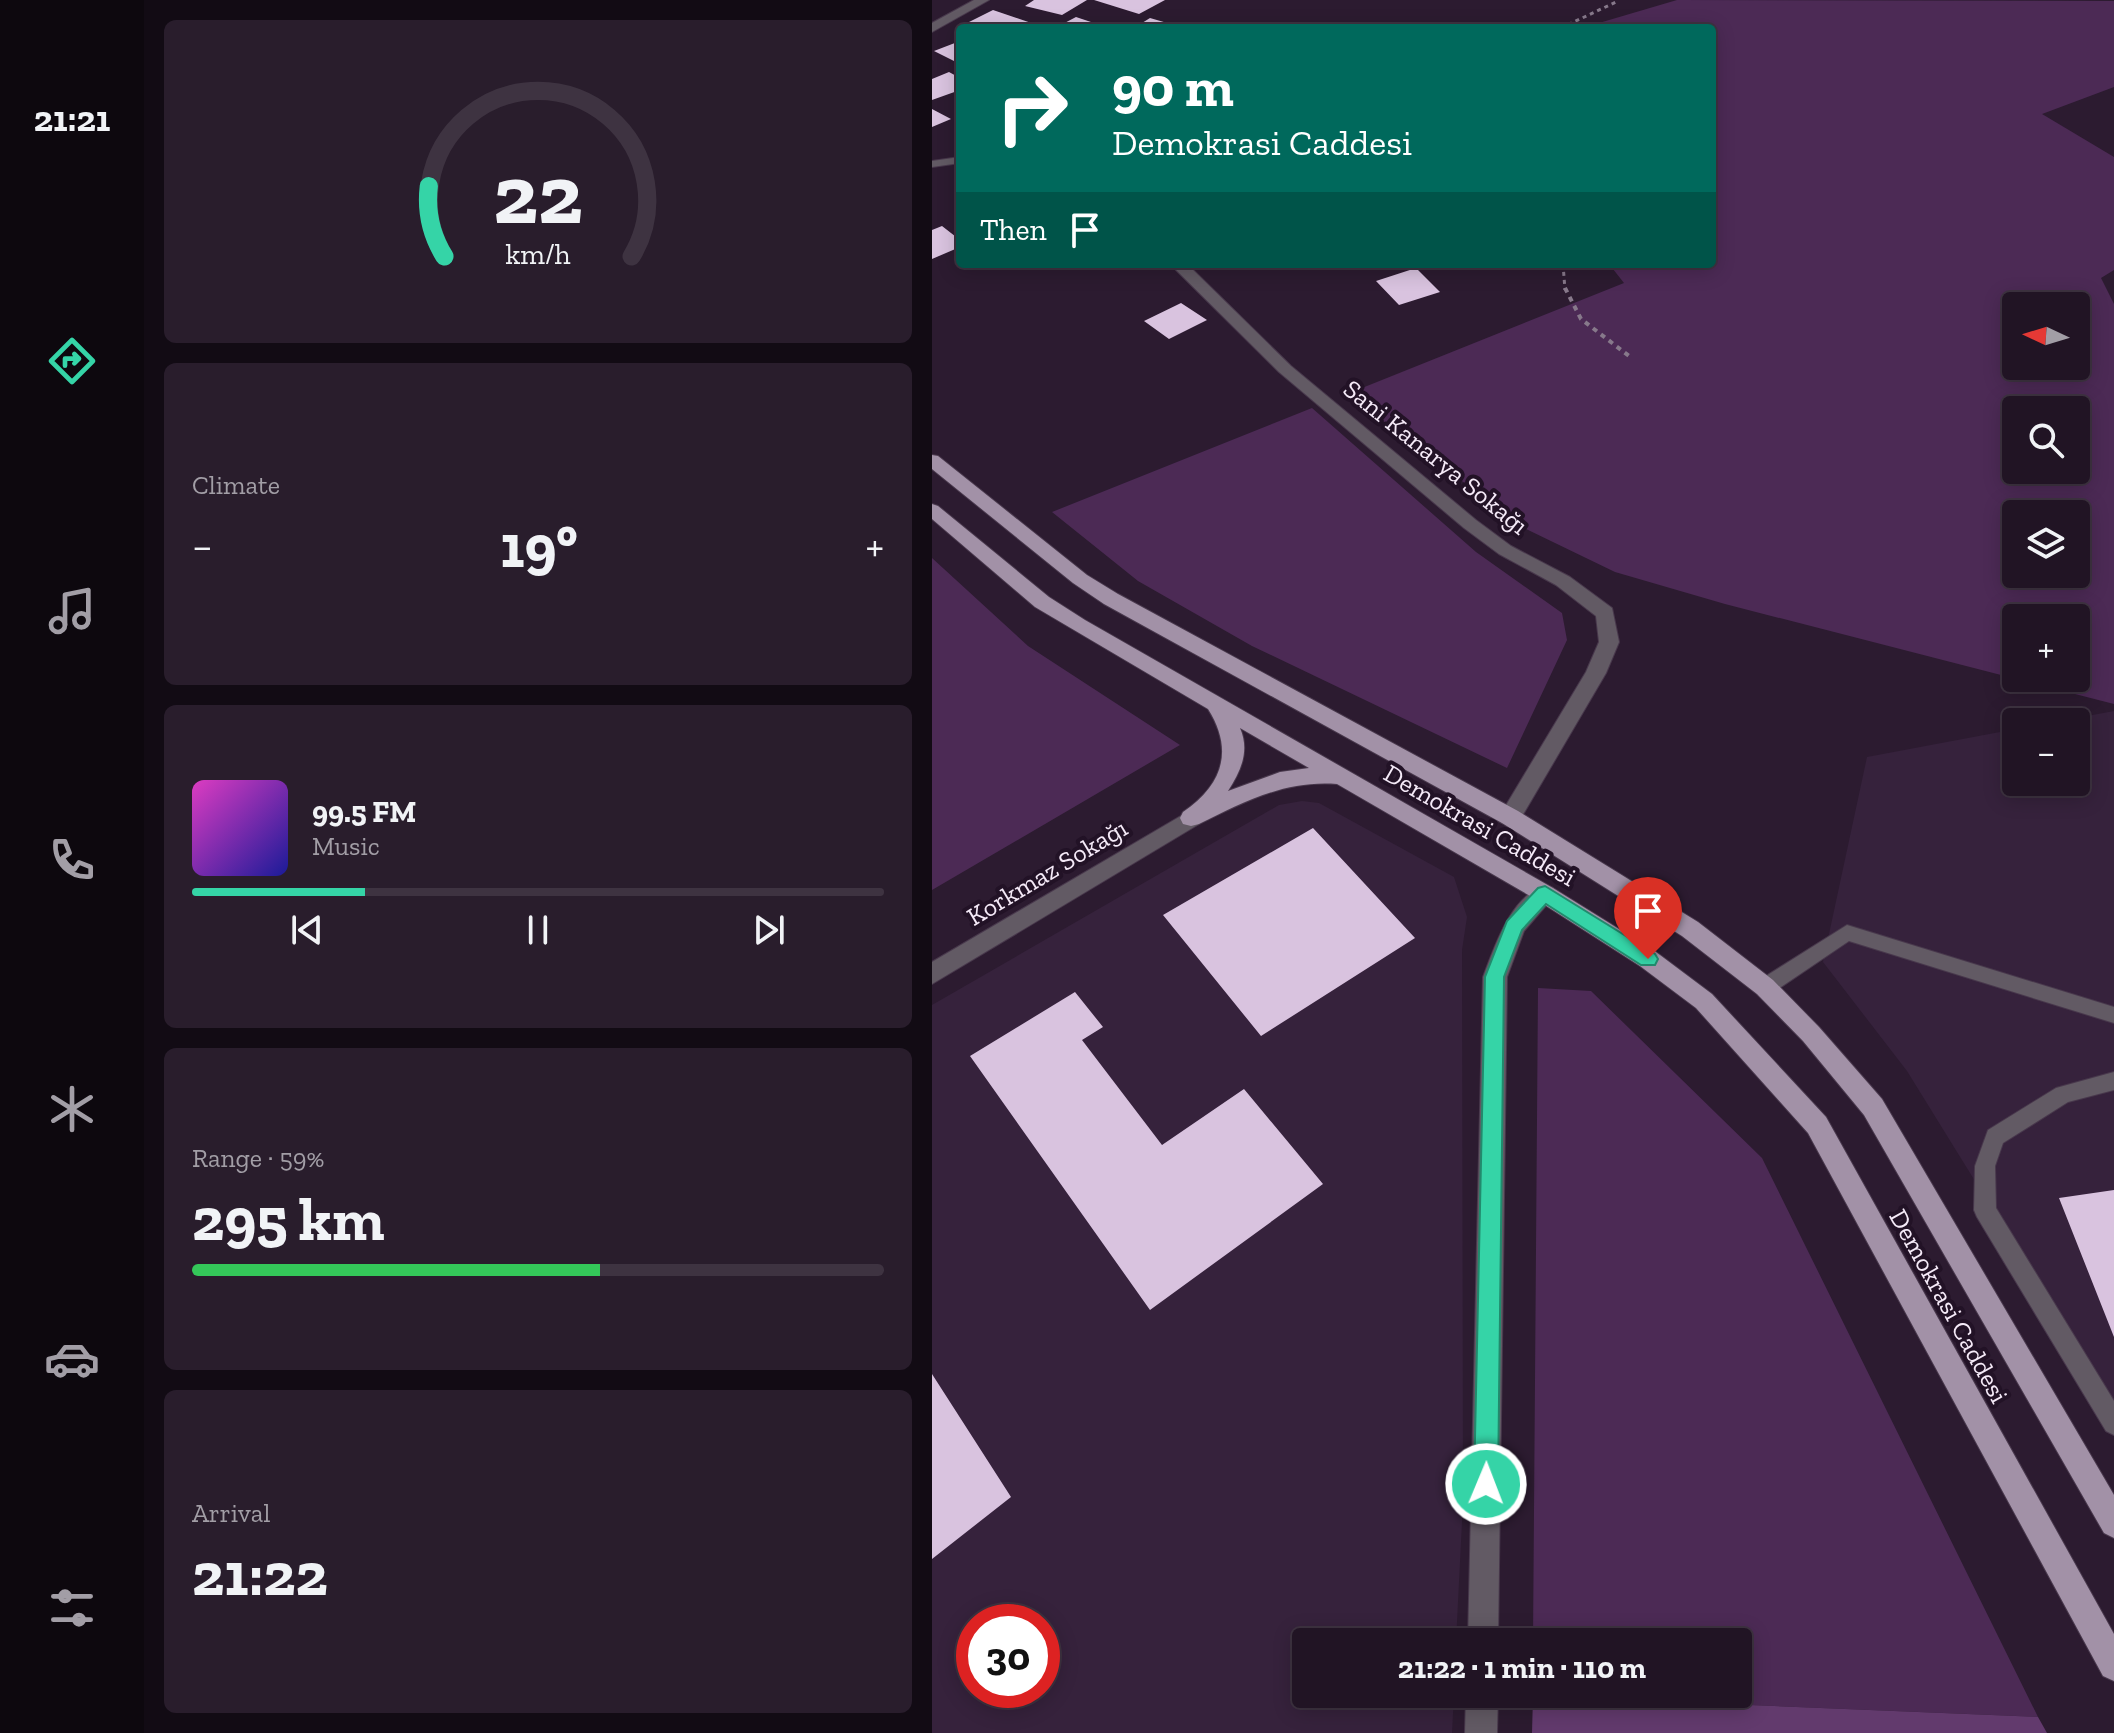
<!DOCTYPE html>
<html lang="en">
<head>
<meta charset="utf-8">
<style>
	:root { --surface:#211424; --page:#291d2c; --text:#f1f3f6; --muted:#a29ea6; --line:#3e3341; --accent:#35d4a7 }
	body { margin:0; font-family:"Zilla Slab",serif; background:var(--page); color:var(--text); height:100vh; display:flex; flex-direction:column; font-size:30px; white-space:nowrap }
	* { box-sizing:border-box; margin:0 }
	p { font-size:26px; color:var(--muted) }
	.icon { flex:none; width:44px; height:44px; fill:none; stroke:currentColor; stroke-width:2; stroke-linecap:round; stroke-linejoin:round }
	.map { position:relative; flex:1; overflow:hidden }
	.sheet { display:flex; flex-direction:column; gap:20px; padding:20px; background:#120b14; width:788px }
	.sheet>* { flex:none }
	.guide { position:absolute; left:24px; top:24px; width:760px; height:244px; border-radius:8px; box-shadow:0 4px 20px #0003,0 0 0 2px var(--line); background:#00695c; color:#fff; overflow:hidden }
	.needle { width:52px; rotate:274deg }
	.buttons { position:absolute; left:1070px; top:292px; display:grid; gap:16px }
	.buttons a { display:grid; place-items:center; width:88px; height:88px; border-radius:8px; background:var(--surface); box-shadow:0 4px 20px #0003,0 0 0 2px var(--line); font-size:40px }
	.speed { position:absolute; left:24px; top:1604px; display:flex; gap:16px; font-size:40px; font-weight:700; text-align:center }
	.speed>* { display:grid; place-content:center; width:104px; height:104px; border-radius:50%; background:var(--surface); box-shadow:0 4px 20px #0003,0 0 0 2px var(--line); line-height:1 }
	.speed .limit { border:12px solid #d22; background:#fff; color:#111 }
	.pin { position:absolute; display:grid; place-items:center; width:68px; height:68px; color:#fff; margin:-82px -34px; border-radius:50% 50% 50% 0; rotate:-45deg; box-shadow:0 0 8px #0007 }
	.pin .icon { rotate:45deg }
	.me { position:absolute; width:88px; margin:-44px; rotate:1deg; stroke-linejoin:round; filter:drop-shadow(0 0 6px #0008) }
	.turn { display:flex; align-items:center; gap:28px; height:168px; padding:0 24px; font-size:36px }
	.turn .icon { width:104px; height:104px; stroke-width:2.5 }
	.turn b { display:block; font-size:56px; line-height:68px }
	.then { display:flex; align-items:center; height:76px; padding:0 24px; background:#0003; gap:16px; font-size:30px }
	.big { font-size:60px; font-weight:700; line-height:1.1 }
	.sheet .card { flex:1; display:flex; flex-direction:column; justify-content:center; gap:12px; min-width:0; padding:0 28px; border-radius:12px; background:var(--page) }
	.sheet .dial { align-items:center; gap:0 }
	.dial svg { height:208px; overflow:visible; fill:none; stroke:var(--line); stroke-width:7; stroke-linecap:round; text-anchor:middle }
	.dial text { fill:var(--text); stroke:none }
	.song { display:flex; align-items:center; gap:24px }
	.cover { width:96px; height:96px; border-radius:12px; background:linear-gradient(135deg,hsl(310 70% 55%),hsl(240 70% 35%)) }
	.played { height:8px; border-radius:4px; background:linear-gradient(90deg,var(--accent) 25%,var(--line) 25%) }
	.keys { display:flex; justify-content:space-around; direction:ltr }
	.heat { display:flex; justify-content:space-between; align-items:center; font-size:44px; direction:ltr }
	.charge { height:12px; border-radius:6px; background:linear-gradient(90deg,#34c759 59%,var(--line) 0) }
	.trip { position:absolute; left:360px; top:1628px; width:460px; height:80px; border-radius:8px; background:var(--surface); box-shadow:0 4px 20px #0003,0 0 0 2px var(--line); font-weight:700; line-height:80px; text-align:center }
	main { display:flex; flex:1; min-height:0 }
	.dock { display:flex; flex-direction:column; width:144px; justify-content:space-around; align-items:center; background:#0d080e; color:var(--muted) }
	.dock .icon { width:56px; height:56px }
	.dock .active { color:var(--accent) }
	.dock b { font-size:36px; color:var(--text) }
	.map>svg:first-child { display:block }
	.built { fill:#36223c; fill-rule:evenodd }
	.green { fill:#4c2a55; fill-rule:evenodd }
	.forest { fill:#623a6d }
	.building { fill:#d9c3df }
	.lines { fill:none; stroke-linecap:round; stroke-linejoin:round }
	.service-casing { stroke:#48384c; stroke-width:2 }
	.minor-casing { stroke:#48384c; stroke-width:2 }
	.primary-casing { stroke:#48384c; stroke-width:2 }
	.path-far1 { stroke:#87798b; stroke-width:3; stroke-dasharray:4 4; stroke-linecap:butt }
	.path { stroke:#87798b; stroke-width:4; stroke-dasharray:5 5; stroke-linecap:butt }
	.service { fill:#625a64; fill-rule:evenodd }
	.minor { fill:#625a64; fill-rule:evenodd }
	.primary { fill:#a291a7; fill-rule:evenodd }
	.route { fill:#35d4a7; stroke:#228a6d; stroke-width:2 }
	.labels { text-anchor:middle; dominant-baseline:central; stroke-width:8; stroke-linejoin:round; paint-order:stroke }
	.street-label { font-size:26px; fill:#f5eaf8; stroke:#221226 }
</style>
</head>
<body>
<main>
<nav class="dock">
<b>21:21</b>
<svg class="icon active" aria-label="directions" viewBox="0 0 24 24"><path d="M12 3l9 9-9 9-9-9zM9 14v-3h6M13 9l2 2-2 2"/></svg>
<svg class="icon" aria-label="music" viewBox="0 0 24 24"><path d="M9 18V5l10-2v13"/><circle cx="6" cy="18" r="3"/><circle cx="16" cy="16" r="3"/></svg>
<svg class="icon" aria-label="phone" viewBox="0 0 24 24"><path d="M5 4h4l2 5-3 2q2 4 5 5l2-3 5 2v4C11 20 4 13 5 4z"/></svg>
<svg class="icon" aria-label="climate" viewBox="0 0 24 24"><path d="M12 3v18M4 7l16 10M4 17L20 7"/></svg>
<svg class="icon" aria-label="car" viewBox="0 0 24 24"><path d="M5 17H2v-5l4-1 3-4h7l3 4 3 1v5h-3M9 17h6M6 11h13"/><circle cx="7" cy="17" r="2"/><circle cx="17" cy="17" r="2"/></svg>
<svg class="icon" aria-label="filters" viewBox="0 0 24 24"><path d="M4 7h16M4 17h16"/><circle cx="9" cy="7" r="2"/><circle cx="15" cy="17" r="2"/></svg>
</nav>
<section class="sheet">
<div class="card dial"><svg viewBox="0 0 100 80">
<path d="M14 69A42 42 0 1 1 86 69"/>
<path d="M14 69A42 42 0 0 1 8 42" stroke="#35d4a7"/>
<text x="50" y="56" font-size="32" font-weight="700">22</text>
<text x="50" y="72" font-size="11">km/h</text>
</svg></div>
<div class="card"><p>Climate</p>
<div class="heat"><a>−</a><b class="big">19°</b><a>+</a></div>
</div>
<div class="card">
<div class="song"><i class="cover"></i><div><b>99.5 FM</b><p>Music</p></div></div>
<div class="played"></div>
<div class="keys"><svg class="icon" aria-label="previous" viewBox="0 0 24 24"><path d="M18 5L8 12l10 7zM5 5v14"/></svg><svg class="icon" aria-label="pause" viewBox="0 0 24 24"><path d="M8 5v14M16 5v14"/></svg><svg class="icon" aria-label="next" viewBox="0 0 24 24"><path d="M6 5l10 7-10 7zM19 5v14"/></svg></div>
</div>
<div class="card"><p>Range · 59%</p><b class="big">295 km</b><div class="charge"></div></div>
<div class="card"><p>Arrival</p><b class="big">21:22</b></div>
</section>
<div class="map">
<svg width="1182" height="1733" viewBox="0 0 1182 1733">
	<rect width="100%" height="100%" fill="#2c1b30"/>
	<path class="built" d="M 1182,711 L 1182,1406 L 975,1071 L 891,962 L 935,757 L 1084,729 L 1084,782 L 1144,782 L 1144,722 L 1123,722 Z
		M 370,801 L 387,803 L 522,877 L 535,917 L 530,950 L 531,1502 L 524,1642 L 374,1642 L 374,1694 L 522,1694 L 520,1733 L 0,1733 L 0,1005 L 347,805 ZM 42,1622 L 110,1622 L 110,1690 L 42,1690 Z"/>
	<path class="green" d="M 745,0 L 1182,1 L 1182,87 L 1110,114 L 1182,157 L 1182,270 L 1169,278 L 1182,304 L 1182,704 L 793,604 L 683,572 L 592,528 L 415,394 L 692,283 L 677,264 L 780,264 L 780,28 L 650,28 ZM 1084,306 L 1144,306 L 1144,366 L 1084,366 ZM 1084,410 L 1144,410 L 1144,470 L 1084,470 ZM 1084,514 L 1144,514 L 1144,574 L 1084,574 ZM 1084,618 L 1144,618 L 1144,678 L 1084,678 Z
		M 380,408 L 544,552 L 630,613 L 635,640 L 575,768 L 320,646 L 206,581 L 120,512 Z
		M 0,558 L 96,646 L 248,745 L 0,890 Z
		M 606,988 L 659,991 L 830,1158 L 1106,1717 L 601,1696 L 806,1694 L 806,1642 L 601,1642 Z"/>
	<path class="forest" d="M 601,1696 L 1106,1717 L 1115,1733 L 600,1733 Z"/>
	<path class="building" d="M 102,0 L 155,0 L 130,15 L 93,6 Z
		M 162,0 L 233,0 L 207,14 Z
		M 61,10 L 111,27 L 111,28 L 49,28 L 35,23 Z
		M 144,17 L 174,27 L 174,28 L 123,28 Z
		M 218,18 L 249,27 L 249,28 L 202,28 Z
		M 28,41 L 28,64 L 2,51 Z
		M 17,72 L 28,78 L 28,90 L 0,100 L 0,79 Z
		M 0,109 L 19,119 L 0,127 Z
		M 10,226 L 28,240 L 28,247 L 0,259 L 0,230 Z
		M 484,268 L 508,292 L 467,305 L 444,281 Z
		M 249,303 L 275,320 L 237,339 L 212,321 Z
		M 381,828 L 483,938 L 329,1036 L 231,915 Z
		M 143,992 L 171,1027 L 150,1040 L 230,1145 L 312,1089 L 391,1184 L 218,1310 L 38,1056 Z
		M 1182,1190 L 1182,1337 L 1127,1198 Z
		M 0,1374 L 79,1497 L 0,1559 Z"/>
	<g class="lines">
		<defs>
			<path id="service" d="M 28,157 L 28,163 L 0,167 L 0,161 Z
				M 915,925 L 1182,1007 L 1182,1023 L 917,941 L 840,993 L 833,995 L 826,993 L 823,987 L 826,981 Z
				M 1182,1072 L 1182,1090 L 1136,1102 L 1071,1143 L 1063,1166 L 1064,1208 L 1182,1401 L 1182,1435 L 1174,1431 L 1045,1217 L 1042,1210 L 1043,1166 L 1056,1130 L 1124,1088 Z"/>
			<path id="minor" d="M 42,0 L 57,0 L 0,32 L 0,23 Z
				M 238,264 L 255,264 L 359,366 L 544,520 L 579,546 L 638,577 L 680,608 L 687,642 L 674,673 L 586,823 L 578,825 L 570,823 L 567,817 L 654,672 L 667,642 L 664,616 L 624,585 L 567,554 L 532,528 L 347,372 Z
				M 259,810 L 267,812 L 270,818 L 267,824 L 0,984 L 0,962 Z
				M 613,885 L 621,888 L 624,894 L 592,931 L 575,977 L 566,1642 L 536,1642 L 551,977 C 563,946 578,897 613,885 Z
				M 534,1694 L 566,1694 L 565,1733 L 533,1733 Z"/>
			<path id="primary" d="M 0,455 L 6,456 L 155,575 L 186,594 L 586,811 L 766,922 L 841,980 L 887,1027 L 950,1099 L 1182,1495 L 1182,1538 L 1172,1533 L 932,1115 L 871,1041 L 825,994 L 750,936 L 570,823 L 172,604 L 141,583 L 0,469 Z
				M 0,504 L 6,506 L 117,597 L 153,620 L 621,888 L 724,952 L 780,994 L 894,1117 L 1182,1634 L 1182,1681 L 1171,1676 L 876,1133 L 764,1008 L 708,966 L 605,900 L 405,784 C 353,780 312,802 267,824 L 259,826 L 251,824 L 248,818 L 251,812 C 291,785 302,750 276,709 L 103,607 L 0,519 ZM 308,728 L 377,768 L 348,772 L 296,791 C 309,771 318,751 308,728 Z"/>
		</defs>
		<use href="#service" class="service-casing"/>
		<use href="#minor" class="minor-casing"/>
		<use href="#primary" class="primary-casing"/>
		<path class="path-far1" d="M 629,28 L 684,2
			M 631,264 L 633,290"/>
		<path class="path" d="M 633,288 L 649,319 L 697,356"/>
		<use href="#service" class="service"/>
		<use href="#minor" class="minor"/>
		<use href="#primary" class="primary"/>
	</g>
	<path class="route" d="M 613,886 L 723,954 L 726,959 L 723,965 L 709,965 L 614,904 L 590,930 L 572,977 L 566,1484 L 562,1492 L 554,1496 L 545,1492 L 542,1484 L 553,977 L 575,921 L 606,888 Z"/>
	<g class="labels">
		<g class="street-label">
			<text transform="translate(504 457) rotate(39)">Sani Kanarya Sokağı</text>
			<text transform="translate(548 825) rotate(30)">Demokrasi Caddesi</text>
			<text transform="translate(115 872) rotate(-31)">Korkmaz Sokağı</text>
			<text transform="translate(1017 1306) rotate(61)">Demokrasi Caddesi</text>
		</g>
	</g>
</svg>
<div class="buttons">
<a><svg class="needle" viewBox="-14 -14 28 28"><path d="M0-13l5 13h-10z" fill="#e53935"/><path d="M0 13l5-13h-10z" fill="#a29ea6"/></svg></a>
<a><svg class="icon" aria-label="search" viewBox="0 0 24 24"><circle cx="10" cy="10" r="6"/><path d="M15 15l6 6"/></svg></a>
<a><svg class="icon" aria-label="layers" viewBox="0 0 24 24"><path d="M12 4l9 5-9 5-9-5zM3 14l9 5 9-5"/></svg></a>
<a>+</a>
<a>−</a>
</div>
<div class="speed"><div class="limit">30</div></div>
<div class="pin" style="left:716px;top:959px;background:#d93025"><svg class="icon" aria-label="arrive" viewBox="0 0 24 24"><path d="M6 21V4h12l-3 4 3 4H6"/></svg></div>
<svg class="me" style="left:554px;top:1484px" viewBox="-20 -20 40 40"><circle r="17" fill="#35d4a7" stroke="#fff" stroke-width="3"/><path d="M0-11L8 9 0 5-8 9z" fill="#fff"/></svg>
<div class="trip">21:22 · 1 min · 110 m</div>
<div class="guide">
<div class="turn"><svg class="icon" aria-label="right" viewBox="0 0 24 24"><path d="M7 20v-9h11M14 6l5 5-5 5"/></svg><div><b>90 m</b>Demokrasi Caddesi</div></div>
<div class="then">Then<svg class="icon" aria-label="arrive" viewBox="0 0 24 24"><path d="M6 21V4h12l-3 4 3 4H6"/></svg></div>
</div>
</div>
</main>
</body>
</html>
